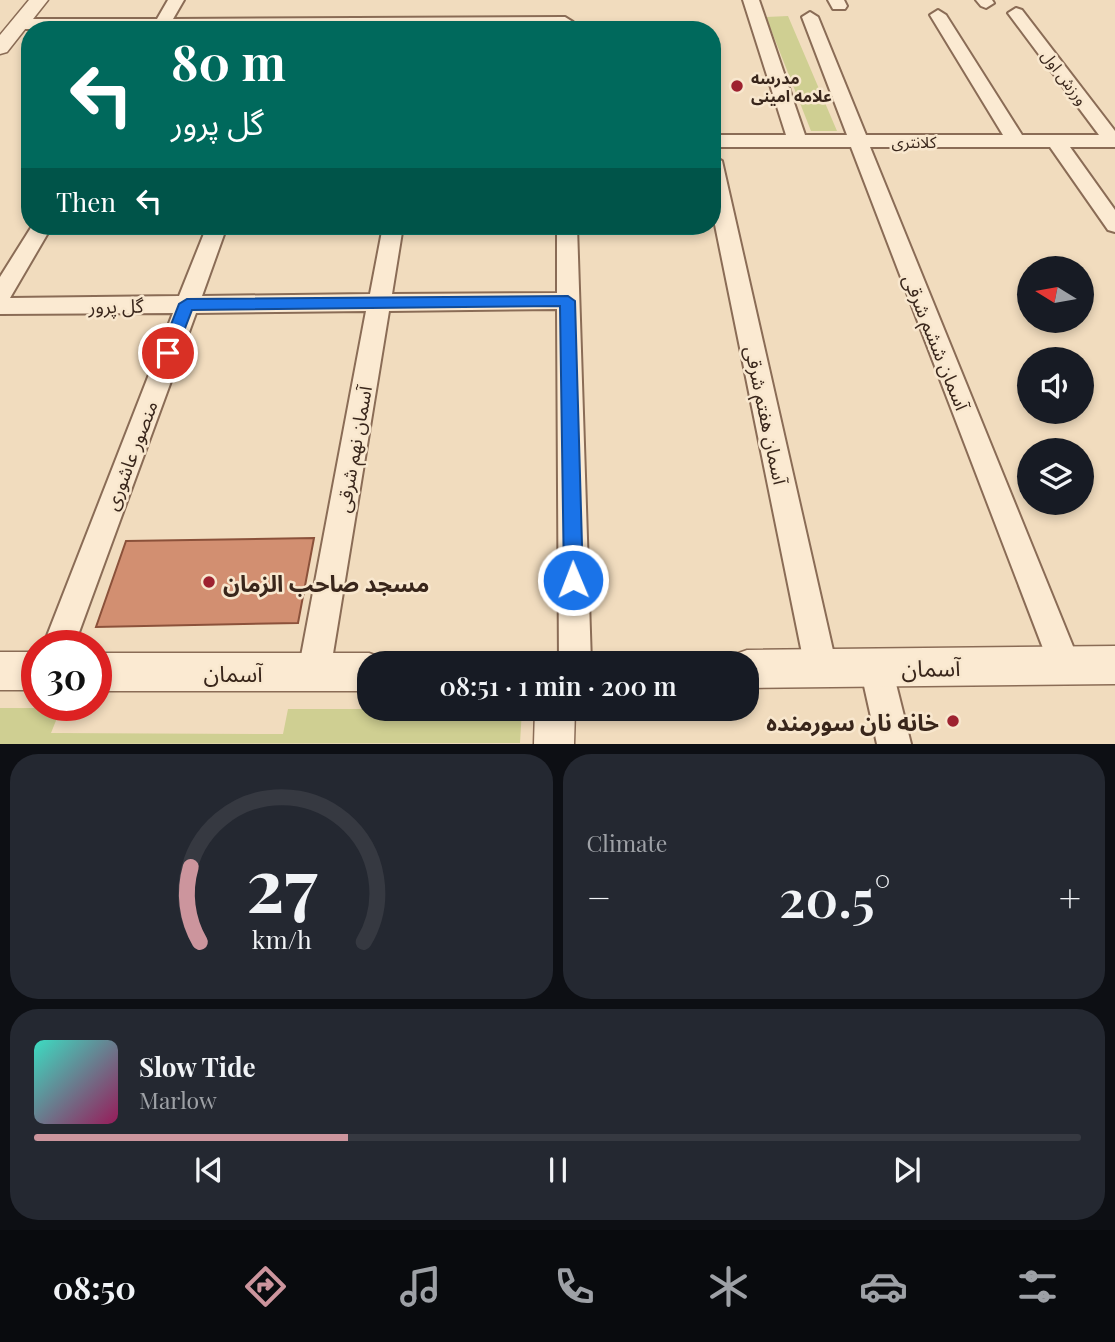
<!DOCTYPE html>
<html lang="en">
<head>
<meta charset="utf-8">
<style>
	:root { --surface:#171b24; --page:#242831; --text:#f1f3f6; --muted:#9ea1a6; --line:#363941; --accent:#cc959d }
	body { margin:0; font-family:"Playfair Display","Noto Sans Arabic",serif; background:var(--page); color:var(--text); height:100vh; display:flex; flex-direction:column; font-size:26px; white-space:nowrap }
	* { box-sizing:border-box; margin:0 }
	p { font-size:23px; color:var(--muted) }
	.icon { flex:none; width:38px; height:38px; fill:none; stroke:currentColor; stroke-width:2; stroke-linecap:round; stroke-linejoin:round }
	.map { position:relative; height:744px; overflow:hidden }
	.panel { display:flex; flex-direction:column; gap:10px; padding:10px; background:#0d0f14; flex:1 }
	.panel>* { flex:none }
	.hud { position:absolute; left:21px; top:21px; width:700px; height:214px; border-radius:28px; box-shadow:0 4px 10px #0003; background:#00695c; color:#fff; overflow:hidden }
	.needle { width:46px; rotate:281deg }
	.tools { position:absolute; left:1017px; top:256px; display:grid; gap:14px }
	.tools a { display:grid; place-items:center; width:77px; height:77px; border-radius:50%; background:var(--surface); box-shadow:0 4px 10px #0003; font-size:35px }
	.speed { position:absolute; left:21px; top:630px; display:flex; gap:14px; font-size:35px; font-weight:700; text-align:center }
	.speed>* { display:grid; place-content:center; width:91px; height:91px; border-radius:50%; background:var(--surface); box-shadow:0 4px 10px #0003; line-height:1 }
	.speed .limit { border:10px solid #d22; background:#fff; color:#111 }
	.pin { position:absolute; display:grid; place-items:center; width:60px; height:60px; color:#fff; margin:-30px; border:4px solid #fff; border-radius:50%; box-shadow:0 2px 7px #0007 }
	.me { position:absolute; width:77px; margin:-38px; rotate:359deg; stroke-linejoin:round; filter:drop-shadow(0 0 5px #0008) }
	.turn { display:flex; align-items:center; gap:24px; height:147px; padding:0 35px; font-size:32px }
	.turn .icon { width:91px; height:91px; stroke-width:2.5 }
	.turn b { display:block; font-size:49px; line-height:60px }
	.then { display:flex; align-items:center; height:66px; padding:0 35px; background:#0003; gap:14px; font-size:26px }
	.big { font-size:52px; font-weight:600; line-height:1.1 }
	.panel .tile { flex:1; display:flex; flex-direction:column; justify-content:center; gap:10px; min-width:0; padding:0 24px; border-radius:28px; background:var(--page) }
	.panel .dial { align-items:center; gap:0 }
	.dial svg { height:182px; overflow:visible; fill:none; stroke:var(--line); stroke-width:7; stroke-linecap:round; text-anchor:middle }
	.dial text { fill:var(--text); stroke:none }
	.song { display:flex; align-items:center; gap:21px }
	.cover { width:84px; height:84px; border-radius:10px; background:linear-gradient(135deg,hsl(170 70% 55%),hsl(330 70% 35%)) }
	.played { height:7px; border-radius:4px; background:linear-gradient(90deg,var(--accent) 30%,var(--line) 30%) }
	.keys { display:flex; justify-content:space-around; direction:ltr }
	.heat { display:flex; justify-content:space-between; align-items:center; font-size:38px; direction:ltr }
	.panel .tiles { flex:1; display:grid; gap:10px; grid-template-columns:1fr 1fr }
	.tile:last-child { grid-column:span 2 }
	.trip { position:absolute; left:357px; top:651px; width:402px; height:70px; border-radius:28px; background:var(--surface); box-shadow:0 4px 10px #0003; font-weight:600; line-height:70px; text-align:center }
	.tab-bar { display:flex; height:112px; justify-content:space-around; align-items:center; background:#090b0e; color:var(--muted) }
	.tab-bar .icon { width:49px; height:49px }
	.tab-bar .selected { color:var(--accent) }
	.tab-bar b { font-size:32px; color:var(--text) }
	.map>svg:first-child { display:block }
	.green { fill:#cfcf92 }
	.building { fill:#d28f71; stroke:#8b513a; stroke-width:2 }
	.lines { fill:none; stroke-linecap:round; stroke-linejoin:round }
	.minor-casing { stroke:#8a6c56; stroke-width:4 }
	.tertiary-casing { stroke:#8a6c56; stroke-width:3 }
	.minor { fill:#fbead2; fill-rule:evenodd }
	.tertiary { fill:#fbead2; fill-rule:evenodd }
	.route { fill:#1a73e8; stroke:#114b97; stroke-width:2 }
	.poi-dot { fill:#9e2230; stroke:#f8e7ce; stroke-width:2.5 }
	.labels { text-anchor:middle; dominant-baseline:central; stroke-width:5; stroke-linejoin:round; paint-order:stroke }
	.far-poi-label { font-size:16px; font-weight:bold; fill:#39261b; stroke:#f8e7ce; text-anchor:start }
	.far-street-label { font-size:16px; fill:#39261b; stroke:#f8e7ce }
	.street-label { font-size:19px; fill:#39261b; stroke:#f8e7ce }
	.near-poi-label { font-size:23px; font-weight:bold; fill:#39261b; stroke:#f8e7ce; text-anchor:start }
	.near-street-label { font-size:23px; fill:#39261b; stroke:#f8e7ce }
</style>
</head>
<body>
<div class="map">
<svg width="1115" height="744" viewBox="0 0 1115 744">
	<rect width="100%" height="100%" fill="#f1dcbe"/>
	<path class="green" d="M 788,16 L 837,131 L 811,131 L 766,17 Z
		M 0,708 L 61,708 L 51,733 L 283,734 L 288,709 L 522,709 L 520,743 L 0,744 Z"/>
	<path class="building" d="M 314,538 L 298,623 L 96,627 L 126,541 Z"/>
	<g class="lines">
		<defs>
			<path id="minor" d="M 168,0 L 184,0 L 173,19 L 565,17 L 573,22 L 565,27 L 19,29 L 11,24 L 19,19 L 157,19 Z
				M 743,0 L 759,0 L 805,135 L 847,135 L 802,17 L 810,12 L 818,17 L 866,135 L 1003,135 L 930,15 L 938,10 L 946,15 L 1022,135 L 1099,135 L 1008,13 L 1016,8 L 1022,10 L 1115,131 L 1115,147 L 1070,147 L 1115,210 L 1115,232 L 1108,230 L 1050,147 L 870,147 L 1081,666 L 1076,677 L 1065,682 L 1054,677 L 851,147 L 712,147 L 712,135 L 786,135 Z
				M 828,0 L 844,0 L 847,6 L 845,9 L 833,9 Z
				M 976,0 L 992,0 L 994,3 L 986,8 L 981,6 Z
				M 712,155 L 722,161 L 837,668 L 832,679 L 821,684 L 810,679 L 805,668 L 712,210 Z
				M 32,226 L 52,226 L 10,298 L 179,296 L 207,226 L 227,226 L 202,296 L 370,294 L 383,226 L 403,226 L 392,294 L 557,293 L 557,226 L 577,226 L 591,663 L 559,663 L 557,309 L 389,311 L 330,672 L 325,683 L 314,688 L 303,683 L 298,672 L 366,311 L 196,313 L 74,646 L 43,646 L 173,313 L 0,314 L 0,277 Z
				M 876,652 L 887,657 L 892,668 L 911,744 L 877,744 L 860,668 L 865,657 Z"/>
			<path id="tertiary" d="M 29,0 L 48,0 L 7,52 L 0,54 L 0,35 Z
				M 1115,646 L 1115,684 L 747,688 L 747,663 L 730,663 L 733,655 L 747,650 Z
				M 0,652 L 37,652 L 37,690 L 0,690 Z
				M 96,653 L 369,653 L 383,658 L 385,663 L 369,663 L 369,691 L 96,691 Z
				M 535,709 L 575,709 L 574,744 L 534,744 Z"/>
		</defs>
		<use href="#minor" class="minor-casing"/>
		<use href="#tertiary" class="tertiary-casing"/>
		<use href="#minor" class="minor"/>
		<use href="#tertiary" class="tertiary"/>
	</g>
	<path class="route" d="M 568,296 L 575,301 L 583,580 L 580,586 L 573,589 L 567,586 L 564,580 L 560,306 L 192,310 L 174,357 L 163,357 L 160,353 L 179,304 L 187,299 Z"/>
	<g class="poi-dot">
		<circle cx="737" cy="86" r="7"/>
		<circle cx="209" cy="582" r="7"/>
		<circle cx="953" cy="721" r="7"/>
	</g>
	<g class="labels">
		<g class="far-poi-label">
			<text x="751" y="77">مدرسه<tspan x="751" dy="18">علامه امینی</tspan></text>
		</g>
		<g class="far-street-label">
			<text transform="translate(1065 77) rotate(53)">ورزش اول</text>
			<text x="914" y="141">کلانتری</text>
		</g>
		<g class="street-label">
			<text transform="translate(116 305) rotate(-1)">گل پرور</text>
			<text transform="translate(937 342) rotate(68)">آسمان ششم شرقی</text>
			<text transform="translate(767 415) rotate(78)">آسمان هفتم شرقی</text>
			<text transform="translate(353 449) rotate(-80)">آسمان نهم شرقی</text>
			<text transform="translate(130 455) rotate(-69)">منصور عاشوری</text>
		</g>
		<g class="near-poi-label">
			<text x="223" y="582">مسجد صاحب الزمان</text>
			<text x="939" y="721" text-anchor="end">خانه نان سورمنده</text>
		</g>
		<g class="near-street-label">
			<text transform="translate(931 667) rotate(-1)">آسمان</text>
			<text x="233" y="672">آسمان</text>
		</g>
	</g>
</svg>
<div class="tools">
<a><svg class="needle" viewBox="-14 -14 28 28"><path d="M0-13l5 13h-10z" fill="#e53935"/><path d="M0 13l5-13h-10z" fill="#9ea1a6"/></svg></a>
<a><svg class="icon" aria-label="sound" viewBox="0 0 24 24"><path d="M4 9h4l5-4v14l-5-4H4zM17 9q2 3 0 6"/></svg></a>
<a><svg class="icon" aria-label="layers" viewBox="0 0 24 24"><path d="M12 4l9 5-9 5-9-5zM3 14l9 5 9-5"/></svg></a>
</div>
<div class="speed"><div class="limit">30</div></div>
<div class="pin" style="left:168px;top:353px;background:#d93025"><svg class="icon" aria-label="arrive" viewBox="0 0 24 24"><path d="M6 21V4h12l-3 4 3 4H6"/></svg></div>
<svg class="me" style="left:573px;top:580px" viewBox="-20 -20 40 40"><circle r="17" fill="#1a73e8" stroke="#fff" stroke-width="3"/><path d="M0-11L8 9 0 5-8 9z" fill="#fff"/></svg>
<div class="trip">08:51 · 1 min · 200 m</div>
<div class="hud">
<div class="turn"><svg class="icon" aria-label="left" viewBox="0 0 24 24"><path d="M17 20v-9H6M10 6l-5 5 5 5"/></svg><div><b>80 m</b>گل پرور</div></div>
<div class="then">Then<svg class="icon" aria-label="left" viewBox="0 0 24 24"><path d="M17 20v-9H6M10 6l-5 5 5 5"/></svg></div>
</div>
</div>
<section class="panel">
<div class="tiles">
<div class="tile dial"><svg viewBox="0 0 100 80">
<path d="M14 69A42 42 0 1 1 86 69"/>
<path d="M14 69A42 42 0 0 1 10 36" stroke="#cc959d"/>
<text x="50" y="56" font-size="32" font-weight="700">27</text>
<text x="50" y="72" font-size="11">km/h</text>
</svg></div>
<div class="tile"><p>Climate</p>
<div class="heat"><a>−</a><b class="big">20.5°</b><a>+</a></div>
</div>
<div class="tile">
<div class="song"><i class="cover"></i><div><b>Slow Tide</b><p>Marlow</p></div></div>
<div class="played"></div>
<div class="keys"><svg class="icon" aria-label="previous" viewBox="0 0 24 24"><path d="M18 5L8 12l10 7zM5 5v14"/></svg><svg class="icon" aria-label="pause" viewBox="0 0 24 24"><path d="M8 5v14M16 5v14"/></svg><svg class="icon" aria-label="next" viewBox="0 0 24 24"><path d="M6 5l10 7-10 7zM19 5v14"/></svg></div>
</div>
</div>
</section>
<nav class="tab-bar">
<b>08:50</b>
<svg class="icon selected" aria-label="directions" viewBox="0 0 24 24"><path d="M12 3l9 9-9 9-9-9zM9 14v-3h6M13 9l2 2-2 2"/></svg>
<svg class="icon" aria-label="music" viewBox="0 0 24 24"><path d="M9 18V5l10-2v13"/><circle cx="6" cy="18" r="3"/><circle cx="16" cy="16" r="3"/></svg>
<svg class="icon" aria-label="phone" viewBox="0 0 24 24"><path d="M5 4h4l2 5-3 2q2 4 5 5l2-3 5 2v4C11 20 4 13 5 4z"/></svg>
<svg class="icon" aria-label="climate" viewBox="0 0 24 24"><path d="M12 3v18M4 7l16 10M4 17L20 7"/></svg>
<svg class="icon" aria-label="car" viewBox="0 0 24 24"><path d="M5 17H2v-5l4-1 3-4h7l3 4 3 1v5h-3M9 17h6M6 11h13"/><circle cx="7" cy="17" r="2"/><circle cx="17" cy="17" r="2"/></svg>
<svg class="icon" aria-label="filters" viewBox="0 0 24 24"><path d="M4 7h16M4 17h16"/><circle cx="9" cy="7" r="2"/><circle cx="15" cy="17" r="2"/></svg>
</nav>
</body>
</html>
